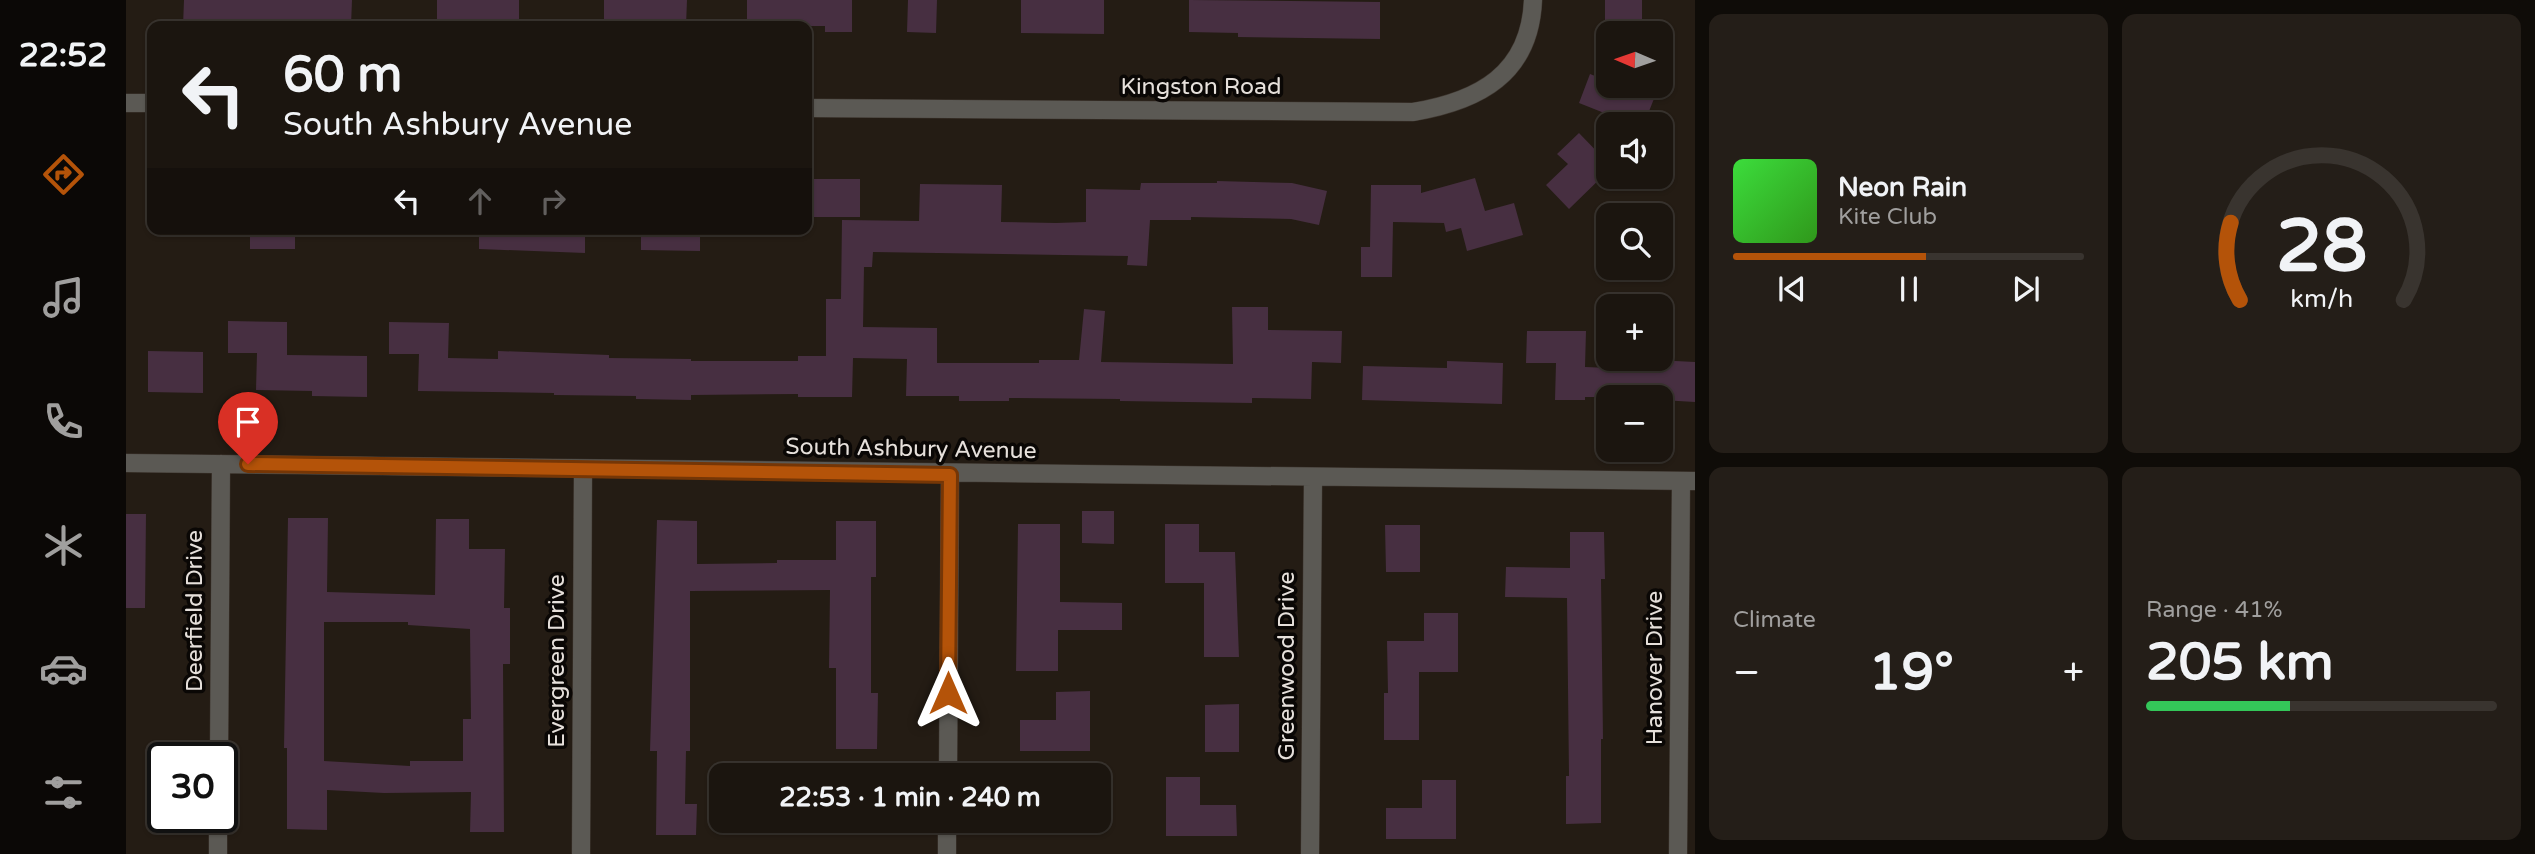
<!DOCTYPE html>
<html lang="en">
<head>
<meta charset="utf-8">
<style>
	:root { --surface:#1b150f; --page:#241e18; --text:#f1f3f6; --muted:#a09f9e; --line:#39342f; --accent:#b45309 }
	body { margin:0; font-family:"Varela Round",sans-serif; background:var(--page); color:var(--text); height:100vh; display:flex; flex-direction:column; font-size:26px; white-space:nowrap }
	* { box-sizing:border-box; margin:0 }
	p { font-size:23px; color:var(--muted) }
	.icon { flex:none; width:38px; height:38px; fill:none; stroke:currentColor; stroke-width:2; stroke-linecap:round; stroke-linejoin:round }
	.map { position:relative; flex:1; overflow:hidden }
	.sheet { display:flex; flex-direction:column; gap:14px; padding:14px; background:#0f0c08; width:840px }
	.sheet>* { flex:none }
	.top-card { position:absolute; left:21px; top:21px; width:665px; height:214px; border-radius:14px; box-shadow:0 2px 5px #0004,0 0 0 2px var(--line); background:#1b150f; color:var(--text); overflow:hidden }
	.needle { width:46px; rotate:272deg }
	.controls { position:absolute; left:1470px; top:21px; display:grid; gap:14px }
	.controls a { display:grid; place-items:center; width:77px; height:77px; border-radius:14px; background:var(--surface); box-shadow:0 2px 5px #0004,0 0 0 2px var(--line); font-size:35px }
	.speed { position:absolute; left:21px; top:742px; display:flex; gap:14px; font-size:35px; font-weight:700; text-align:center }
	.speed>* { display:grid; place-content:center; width:91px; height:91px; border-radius:50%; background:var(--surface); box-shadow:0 2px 5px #0004,0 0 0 2px var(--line); line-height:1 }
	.speed .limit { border:4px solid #111; border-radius:10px; background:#fff; color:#111 }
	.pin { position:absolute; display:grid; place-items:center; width:60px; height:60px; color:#fff; margin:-72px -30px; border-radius:50% 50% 50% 0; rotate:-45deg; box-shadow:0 0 7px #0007 }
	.pin .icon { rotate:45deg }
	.me { position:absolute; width:77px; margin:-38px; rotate:0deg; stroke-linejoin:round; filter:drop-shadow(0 0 5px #0008) }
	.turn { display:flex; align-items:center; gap:24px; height:147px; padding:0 21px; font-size:32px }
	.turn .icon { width:91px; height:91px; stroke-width:2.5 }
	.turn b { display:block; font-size:49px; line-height:60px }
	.lanes { display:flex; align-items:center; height:66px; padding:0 21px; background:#0003; justify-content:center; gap:35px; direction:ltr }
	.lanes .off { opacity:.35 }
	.big { font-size:52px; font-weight:800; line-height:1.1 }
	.sheet .card { flex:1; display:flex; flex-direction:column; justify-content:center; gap:10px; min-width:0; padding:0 24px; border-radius:14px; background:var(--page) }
	.sheet .dial { align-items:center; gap:0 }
	.dial svg { height:182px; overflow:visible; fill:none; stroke:var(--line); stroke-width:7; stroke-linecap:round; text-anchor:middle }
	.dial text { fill:var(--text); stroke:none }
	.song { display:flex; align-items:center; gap:21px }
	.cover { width:84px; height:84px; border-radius:10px; background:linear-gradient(135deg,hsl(120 70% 55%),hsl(110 70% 35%)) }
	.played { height:7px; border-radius:4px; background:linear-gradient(90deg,var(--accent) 55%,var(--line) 55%) }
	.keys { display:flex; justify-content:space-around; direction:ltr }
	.heat { display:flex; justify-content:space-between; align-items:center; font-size:38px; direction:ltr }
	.charge { height:10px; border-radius:5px; background:linear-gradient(90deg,#34c759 41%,var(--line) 0) }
	.sheet .tiles { flex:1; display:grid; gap:14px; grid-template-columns:repeat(2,1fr) }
	.trip { position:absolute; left:583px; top:763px; width:402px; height:70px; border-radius:14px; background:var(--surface); box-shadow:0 2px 5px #0004,0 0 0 2px var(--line); font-weight:800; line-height:70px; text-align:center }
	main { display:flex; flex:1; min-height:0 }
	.tab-bar { display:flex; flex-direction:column; width:126px; justify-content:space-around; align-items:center; background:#0b0806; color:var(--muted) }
	.tab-bar .icon { width:49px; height:49px }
	.tab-bar .current { color:var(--accent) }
	.tab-bar b { font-size:32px; color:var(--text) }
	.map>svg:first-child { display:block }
	.building { fill:#472f41; fill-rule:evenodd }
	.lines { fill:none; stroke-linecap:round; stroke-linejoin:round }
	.minor-casing { stroke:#3f3730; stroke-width:19 }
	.minor { stroke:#5b5954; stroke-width:18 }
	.route-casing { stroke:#753606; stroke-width:18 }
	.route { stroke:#b45309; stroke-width:12 }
	.labels { text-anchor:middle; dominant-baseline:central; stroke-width:7; stroke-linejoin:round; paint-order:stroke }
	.street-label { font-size:23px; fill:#e6e0db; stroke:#0a0705 }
</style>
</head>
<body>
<main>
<nav class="tab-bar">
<b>22:52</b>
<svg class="icon current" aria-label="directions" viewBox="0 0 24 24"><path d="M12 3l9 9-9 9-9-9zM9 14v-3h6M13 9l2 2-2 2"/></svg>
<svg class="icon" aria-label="music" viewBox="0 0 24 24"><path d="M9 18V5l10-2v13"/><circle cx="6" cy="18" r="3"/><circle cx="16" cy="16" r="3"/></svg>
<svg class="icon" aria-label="phone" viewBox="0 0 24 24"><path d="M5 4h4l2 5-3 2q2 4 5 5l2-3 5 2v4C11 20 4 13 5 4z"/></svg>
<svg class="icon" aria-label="climate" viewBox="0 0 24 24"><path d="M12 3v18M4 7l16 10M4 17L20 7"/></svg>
<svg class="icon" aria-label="car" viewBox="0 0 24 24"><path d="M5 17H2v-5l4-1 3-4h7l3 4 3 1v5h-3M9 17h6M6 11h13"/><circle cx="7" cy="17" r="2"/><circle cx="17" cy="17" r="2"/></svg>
<svg class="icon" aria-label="filters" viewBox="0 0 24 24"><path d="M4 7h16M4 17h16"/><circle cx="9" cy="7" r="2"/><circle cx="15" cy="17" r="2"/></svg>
</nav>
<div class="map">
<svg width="1569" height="854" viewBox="0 0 1569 854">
	<rect width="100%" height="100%" fill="#241c14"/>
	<path class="building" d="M 58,0 L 226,0 L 225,26 L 57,26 Z
		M 311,0 L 393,0 L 393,26 L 311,26 Z
		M 478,0 L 561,0 L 560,26 L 478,26 Z
		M 621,0 L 726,0 L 726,32 L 699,32 L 699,26 L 621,26 Z
		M 782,0 L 811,0 L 810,33 L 781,32 Z
		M 895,0 L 978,0 L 978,34 L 895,33 Z
		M 1063,0 L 1254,2 L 1254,39 L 1112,37 L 1112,33 L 1063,32 Z
		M 1479,0 L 1516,0 L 1516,23 L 1479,22 Z
		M 1464,74 L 1482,81 L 1482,86 L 1533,86 L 1518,124 L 1506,124 L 1453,103 Z
		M 1453,133 L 1482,163 L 1482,171 L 1443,209 L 1420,185 L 1442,164 L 1431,154 Z
		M 1349,178 L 1359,211 L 1388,203 L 1397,235 L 1341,251 L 1335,228 L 1320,232 L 1318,223 L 1267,222 L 1266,277 L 1235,277 L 1235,247 L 1244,247 L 1245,185 L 1295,185 L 1295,193 Z
		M 684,179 L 734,179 L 734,217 L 684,217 Z
		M 1091,181 L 1166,183 L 1201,191 L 1193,225 L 1165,219 L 1065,217 L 1065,220 L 1024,220 L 1021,266 L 1001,265 L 1002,256 L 747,252 L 746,267 L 738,267 L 737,327 L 811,328 L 811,363 L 913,363 L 913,360 L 953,360 L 958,309 L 979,311 L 975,362 L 1107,364 L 1106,307 L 1142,307 L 1142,330 L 1216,331 L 1215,363 L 1186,362 L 1185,399 L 1126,398 L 1126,403 L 994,401 L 994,399 L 883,398 L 883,401 L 833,401 L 833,396 L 780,396 L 781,359 L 727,358 L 726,397 L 672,397 L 672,394 L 565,395 L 565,400 L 510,399 L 510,396 L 428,395 L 428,393 L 292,391 L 293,354 L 263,354 L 263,322 L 323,323 L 322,358 L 372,359 L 372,351 L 483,355 L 483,358 L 565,359 L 565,361 L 672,361 L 672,356 L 700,356 L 700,299 L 715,299 L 716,220 L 793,221 L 794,184 L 876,185 L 875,222 L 930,223 L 960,222 L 960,189 L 1014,190 L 1015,183 L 1091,183 Z
		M 124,229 L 169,229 L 169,249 L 124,249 Z
		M 353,229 L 459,229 L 459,253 L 353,249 Z
		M 515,229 L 574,229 L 574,251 L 515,250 Z
		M 102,321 L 161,322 L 161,355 L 241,356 L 241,397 L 186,396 L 186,391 L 130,390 L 131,353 L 102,353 Z
		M 1401,331 L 1460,331 L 1459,367 L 1509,369 L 1510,359 L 1569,362 L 1569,402 L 1535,400 L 1535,397 L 1459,397 L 1459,400 L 1429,400 L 1430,363 L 1400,363 Z
		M 22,351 L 77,352 L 77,393 L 22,392 Z
		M 1321,361 L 1377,363 L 1376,404 L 1236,400 L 1237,366 L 1321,368 Z
		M 956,511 L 988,511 L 988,544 L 956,543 Z
		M 0,514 L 20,514 L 19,608 L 0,608 Z
		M 162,518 L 202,518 L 201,592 L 309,595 L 310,519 L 343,519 L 343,549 L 379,549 L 378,608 L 384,608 L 384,664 L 377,664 L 378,832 L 344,832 L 345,792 L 258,793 L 201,790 L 201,830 L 161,829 L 161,748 L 158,748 ZM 198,622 L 282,622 L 282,625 L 344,629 L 345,719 L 337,719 L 337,761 L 284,761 L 284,766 L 198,761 Z
		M 531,520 L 571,521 L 571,564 L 651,563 L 651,560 L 710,560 L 710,521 L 750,521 L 750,577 L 745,577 L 745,693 L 752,693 L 751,749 L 710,749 L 710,668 L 703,668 L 704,590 L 564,591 L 564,751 L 560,751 L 559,804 L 571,804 L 570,835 L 530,835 L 531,751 L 524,751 Z
		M 892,524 L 934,524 L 934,602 L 996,603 L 996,630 L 932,630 L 932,671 L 890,671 Z
		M 1039,524 L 1073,524 L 1073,552 L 1109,552 L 1113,657 L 1078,657 L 1078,583 L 1039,583 Z
		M 1259,525 L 1294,525 L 1294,572 L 1260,572 Z
		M 1444,532 L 1478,532 L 1479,579 L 1475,579 L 1477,739 L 1475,739 L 1475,823 L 1440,824 L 1440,776 L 1443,776 L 1441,598 L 1379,597 L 1380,567 L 1444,568 Z
		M 1298,613 L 1332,613 L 1332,672 L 1293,672 L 1293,740 L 1258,740 L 1258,693 L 1262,693 L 1261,641 L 1298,641 Z
		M 964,691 L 964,751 L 894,751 L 894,720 L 930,720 L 930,692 Z
		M 1113,704 L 1113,752 L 1079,752 L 1079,705 Z
		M 1040,777 L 1074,777 L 1074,805 L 1110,805 L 1111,836 L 1040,836 Z
		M 1296,780 L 1330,780 L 1330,839 L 1260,839 L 1260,808 L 1296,808 Z"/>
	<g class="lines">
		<defs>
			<path id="minor" d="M 0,103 L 26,103
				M 681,108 L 1287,112 C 1353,101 1404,74 1407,0
				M 0,463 L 1569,481
				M 93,758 L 95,464
				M 822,775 L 824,475
				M 92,854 L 92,817
				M 455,854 L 457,469
				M 821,854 L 821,821
				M 1184,854 L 1187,478
				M 1552,854 L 1555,481"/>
		</defs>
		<use href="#minor" class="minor-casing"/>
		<use href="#minor" class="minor"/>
	</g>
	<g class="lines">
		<defs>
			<path id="route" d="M 122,464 L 824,475 L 822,693"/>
		</defs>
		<use href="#route" class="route-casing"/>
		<use href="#route" class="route"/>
	</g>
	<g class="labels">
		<g class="street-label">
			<text x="1075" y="87">Kingston Road</text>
			<text transform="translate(785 449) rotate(1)">South Ashbury Avenue</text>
			<text transform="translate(69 611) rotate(-90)">Deerfield Drive</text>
			<text transform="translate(431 661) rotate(-90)">Evergreen Drive</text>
			<text transform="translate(1161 666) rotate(-90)">Greenwood Drive</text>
			<text transform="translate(1529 668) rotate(-90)">Hanover Drive</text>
		</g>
	</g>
</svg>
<div class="controls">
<a><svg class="needle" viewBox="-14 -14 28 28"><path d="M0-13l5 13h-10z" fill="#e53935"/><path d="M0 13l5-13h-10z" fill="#a09f9e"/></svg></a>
<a><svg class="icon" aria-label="sound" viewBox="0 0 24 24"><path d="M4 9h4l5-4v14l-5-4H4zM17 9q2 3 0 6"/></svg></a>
<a><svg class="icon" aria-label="search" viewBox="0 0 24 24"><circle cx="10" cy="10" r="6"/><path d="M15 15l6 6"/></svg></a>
<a>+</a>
<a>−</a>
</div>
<div class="speed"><div class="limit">30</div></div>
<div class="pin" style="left:122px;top:464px;background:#d93025"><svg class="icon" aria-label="arrive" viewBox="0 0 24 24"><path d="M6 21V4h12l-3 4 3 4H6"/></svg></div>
<svg class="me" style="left:822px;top:693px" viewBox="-20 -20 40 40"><path d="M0-17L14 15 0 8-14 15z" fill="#b45309" stroke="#fff" stroke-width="4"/></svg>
<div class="trip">22:53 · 1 min · 240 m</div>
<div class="top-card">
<div class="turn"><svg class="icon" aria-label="left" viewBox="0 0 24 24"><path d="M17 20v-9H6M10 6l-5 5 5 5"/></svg><div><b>60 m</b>South Ashbury Avenue</div></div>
<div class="lanes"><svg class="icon" aria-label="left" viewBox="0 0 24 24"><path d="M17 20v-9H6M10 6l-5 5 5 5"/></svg><svg class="icon off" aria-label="ahead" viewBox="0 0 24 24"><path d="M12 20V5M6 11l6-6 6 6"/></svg><svg class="icon off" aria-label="right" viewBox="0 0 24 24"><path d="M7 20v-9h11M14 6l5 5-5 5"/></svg></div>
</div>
</div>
<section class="sheet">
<div class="tiles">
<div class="card">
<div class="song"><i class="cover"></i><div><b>Neon Rain</b><p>Kite Club</p></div></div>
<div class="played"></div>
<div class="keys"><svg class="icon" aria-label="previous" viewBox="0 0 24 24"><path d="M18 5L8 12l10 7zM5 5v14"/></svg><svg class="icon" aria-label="pause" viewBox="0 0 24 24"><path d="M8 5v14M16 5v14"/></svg><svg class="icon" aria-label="next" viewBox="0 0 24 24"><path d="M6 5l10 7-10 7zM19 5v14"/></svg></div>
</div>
<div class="card dial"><svg viewBox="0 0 100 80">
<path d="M14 69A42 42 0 1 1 86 69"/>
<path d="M14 69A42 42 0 0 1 10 35" stroke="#b45309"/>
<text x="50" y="56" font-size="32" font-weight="700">28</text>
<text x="50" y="72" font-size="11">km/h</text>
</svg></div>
<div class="card"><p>Climate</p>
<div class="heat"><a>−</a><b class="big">19°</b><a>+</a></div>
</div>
<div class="card"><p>Range · 41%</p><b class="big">205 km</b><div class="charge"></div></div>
</div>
</section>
</main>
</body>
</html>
